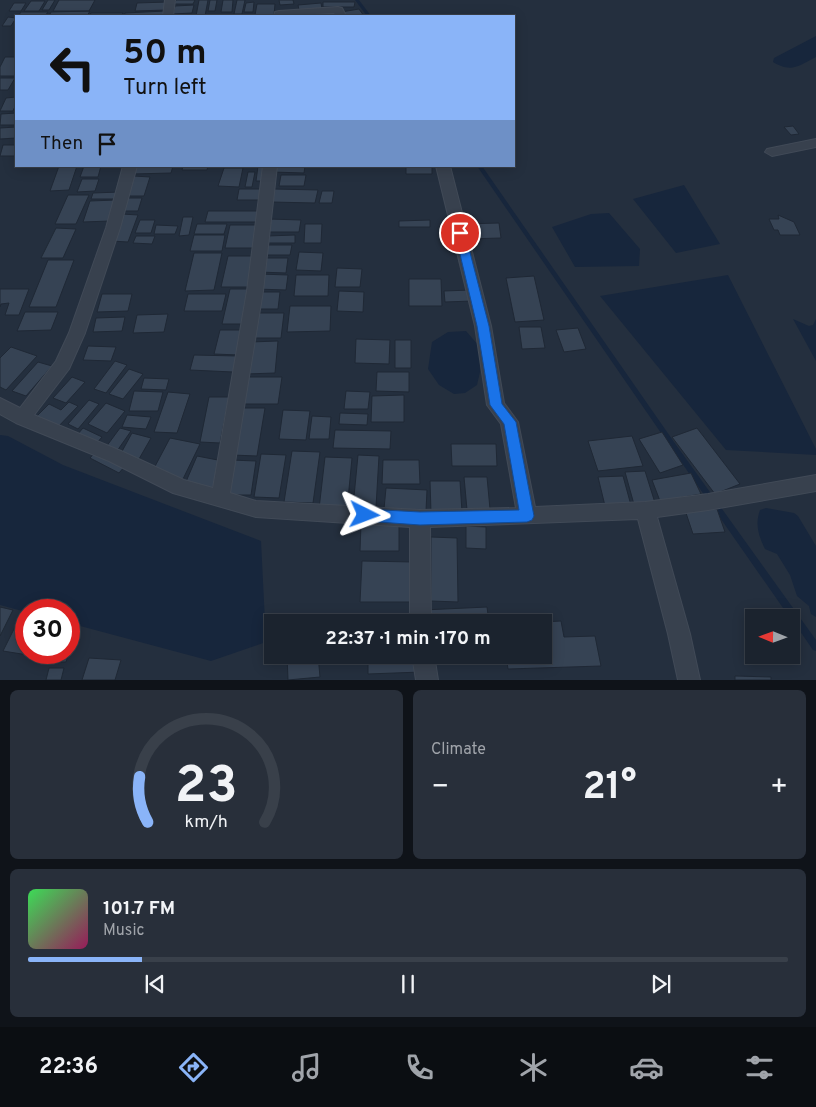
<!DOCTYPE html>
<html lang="en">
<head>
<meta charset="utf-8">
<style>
	:root { --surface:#1b232e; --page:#282f3a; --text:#f1f3f6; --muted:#a0a4aa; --line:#39404a; --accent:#8ab4f8 }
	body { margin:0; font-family:Overpass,sans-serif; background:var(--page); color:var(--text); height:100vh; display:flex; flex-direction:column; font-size:19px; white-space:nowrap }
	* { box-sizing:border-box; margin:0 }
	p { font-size:16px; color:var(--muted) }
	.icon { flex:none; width:28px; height:28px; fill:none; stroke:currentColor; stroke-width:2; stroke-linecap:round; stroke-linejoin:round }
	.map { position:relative; height:680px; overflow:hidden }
	.panel { display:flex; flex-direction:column; gap:10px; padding:10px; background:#0f1319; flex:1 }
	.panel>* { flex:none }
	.top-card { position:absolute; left:15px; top:15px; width:500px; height:152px; border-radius:0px; box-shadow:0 2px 12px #0003,0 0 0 1px var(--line); background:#8ab4f8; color:#111; overflow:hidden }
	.needle { width:32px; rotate:271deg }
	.controls { position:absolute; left:745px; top:609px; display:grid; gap:10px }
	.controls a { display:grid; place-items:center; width:55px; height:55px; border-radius:0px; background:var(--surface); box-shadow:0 2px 12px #0003,0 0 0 1px var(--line); font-size:25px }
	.speed { position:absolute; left:15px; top:599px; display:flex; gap:10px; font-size:25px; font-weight:700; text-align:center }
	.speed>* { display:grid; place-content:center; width:65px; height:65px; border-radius:50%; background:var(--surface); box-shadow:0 2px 12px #0003,0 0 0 1px var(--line); line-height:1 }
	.speed .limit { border:8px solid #d22; background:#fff; color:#111 }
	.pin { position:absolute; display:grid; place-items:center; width:42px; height:42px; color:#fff; margin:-21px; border:2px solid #fff; border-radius:50%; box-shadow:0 1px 5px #0007 }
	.me { position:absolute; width:55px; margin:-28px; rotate:93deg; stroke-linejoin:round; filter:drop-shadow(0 0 4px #0008) }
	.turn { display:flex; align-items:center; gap:18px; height:105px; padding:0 25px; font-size:22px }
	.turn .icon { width:65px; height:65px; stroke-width:2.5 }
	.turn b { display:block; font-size:35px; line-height:42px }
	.then { display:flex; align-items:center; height:48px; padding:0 25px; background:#0003; gap:10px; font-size:19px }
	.big { font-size:38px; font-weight:700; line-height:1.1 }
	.panel .tile { flex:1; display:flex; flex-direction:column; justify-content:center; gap:8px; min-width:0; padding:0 18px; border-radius:8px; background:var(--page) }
	.panel .dial { align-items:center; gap:0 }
	.dial svg { height:130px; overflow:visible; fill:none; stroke:var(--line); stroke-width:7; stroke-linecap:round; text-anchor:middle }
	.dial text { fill:var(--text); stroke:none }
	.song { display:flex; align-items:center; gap:15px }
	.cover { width:60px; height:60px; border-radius:8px; background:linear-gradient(135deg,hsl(130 70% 55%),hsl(330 70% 35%)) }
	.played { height:5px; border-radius:2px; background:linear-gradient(90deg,var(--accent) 15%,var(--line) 15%) }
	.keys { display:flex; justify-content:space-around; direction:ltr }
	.heat { display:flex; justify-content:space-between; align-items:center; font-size:28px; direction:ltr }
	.panel .tiles { flex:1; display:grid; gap:10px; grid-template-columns:1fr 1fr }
	.tile:last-child { grid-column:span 2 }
	.trip { position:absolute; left:264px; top:614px; width:288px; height:50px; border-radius:0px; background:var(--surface); box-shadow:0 2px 12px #0003,0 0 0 1px var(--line); font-weight:700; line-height:50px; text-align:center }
	.dock { display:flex; height:80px; justify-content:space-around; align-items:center; background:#0b0e12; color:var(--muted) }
	.dock .icon { width:35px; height:35px }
	.dock .current { color:var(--accent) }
	.dock b { font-size:22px; color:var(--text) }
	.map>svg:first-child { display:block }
	.water { fill:#17263c }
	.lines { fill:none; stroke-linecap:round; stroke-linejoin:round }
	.stream { fill:#17263c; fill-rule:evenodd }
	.building { fill:#364354; stroke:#1f2835 }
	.street-casing { stroke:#414a57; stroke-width:2 }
	.street { fill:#38414e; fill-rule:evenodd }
	.route { fill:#1a73e8; stroke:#114b97 }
</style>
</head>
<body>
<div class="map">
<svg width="816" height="680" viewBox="0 0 816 680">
	<rect width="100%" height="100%" fill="#242f3e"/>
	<path class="water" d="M 816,36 L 816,57 C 799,66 791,73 773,62 L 774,58 Z
		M 684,185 L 720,244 L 676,253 L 633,199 Z
		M 609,213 L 640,249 L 639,266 L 575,267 L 552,227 L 591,214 Z
		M 728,275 L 816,449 L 816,455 L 726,450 L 600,296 Z
		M 793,319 L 809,326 L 813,325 L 816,319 L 816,361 Z
		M 466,331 L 479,346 L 480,372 L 477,385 L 465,393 L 454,394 L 439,385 L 428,369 L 432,342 L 448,332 Z
		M 0,435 L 8,436 L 63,465 L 261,541 L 266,642 L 211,661 L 69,623 L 69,610 L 26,610 L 26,612 L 0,605 Z
		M 766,508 L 794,513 L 798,516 L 816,546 L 816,617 L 811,614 L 809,606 L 797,596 L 790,575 L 777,554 L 765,549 C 758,535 755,524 760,510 Z"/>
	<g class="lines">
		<path class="stream" d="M 355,0 L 359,0 L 371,16 L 367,16 Z
			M 477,166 L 482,166 L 674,442 L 816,640 L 816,651 L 813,650 L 791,618 L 790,618 L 670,446 Z"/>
	</g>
	<path class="building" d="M 48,0 L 55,0 L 49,10 L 42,10 Z
		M 59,0 L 95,0 L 89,11 L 53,11 Z
		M 176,0 L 195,0 L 193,4 L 174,4 Z
		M 199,0 L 208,0 L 205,16 L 196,16 Z
		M 210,0 L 217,0 L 215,11 L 208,11 Z
		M 223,0 L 233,0 L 232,12 L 221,12 Z
		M 237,0 L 245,0 L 242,14 L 234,14 Z
		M 279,0 L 293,0 L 294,4 L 280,5 Z
		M 31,1 L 45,1 L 39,11 L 24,11 Z
		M 168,2 L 166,10 L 135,11 L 137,3 Z
		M 254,2 L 253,12 L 244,12 L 246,3 Z
		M 323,2 L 355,2 L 354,7 L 323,7 Z
		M 14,3 L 26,3 L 21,11 L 9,11 Z
		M 321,3 L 322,9 L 299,10 L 298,5 Z
		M 257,4 L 275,4 L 274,15 L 255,15 Z
		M 194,5 L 192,13 L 173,14 L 175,6 Z
		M 359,9 L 364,16 L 343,16 L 341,12 Z
		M 90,11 L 87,16 L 49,16 L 51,12 Z
		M 165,11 L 164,16 L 124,16 L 125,13 Z
		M 21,12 L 48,12 L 45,16 L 18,16 Z
		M 91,13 L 123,13 L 121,16 L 89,16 Z
		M 8,17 L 16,18 L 11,26 L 2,26 Z
		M 5,57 L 16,57 L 16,76 L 0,76 L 0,67 Z
		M 0,78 L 15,78 L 8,90 L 0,90 Z
		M 16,97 L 16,104 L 13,111 L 0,111 L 6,98 Z
		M 16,113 L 16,125 L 0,125 L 1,114 Z
		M 793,126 L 799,134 L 791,135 L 784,127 Z
		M 16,127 L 16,138 L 0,139 L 0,128 Z
		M 3,145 L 16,145 L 15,156 L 0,156 Z
		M 59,166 L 77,166 L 69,190 L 50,191 Z
		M 84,166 L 101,166 L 98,177 L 80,177 Z
		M 136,166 L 173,166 L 171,173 L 133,174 Z
		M 183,166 L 208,166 L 207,170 L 182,170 Z
		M 258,166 L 268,166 L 266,181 L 256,181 Z
		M 273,166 L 305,166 L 304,173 L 272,172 Z
		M 406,166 L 432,166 L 432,174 L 406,174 Z
		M 224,168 L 243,168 L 239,187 L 218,186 Z
		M 248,172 L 255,172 L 252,187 L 245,187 Z
		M 281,175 L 306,175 L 304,186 L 279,186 Z
		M 134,176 L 150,177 L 144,196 L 127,196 Z
		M 82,179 L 99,179 L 95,191 L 77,192 Z
		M 239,189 L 265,189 L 263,200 L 237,200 Z
		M 274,189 L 318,190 L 315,203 L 271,202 Z
		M 322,191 L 334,191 L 332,203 L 319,203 Z
		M 120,192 L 118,199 L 91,199 L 93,193 Z
		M 68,195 L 89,195 L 76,224 L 55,224 Z
		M 127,198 L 142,198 L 138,211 L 123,211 Z
		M 116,200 L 110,221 L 83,222 L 90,201 Z
		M 208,211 L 261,211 L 260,222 L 205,222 Z
		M 122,214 L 138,215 L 128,242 L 111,241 Z
		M 778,215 L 794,222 L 800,235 L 780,235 L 778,230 L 774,230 L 769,219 L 779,219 Z
		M 183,217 L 193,217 L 189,235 L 179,236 Z
		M 269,219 L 301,220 L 299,232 L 266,232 Z
		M 140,220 L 155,220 L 151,233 L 135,233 Z
		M 430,220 L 430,227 L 399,227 L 399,221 Z
		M 499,223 L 501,238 L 465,239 L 462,224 Z
		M 197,224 L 227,224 L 224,234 L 194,234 Z
		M 305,224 L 322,224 L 321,243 L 304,243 Z
		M 156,225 L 178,226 L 175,234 L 154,234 Z
		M 230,225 L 258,225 L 254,248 L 225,248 Z
		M 56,228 L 76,229 L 63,258 L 41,258 Z
		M 194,235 L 225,235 L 222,251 L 190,251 Z
		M 295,235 L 295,243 L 266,243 L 267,236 Z
		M 136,236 L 155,236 L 152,244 L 133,243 Z
		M 265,245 L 292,245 L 290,255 L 263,255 Z
		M 299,252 L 323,253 L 321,271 L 296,270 Z
		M 194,253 L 222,253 L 214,290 L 185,291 Z
		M 228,256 L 256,256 L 250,287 L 221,287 Z
		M 262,258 L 288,258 L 286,273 L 259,272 Z
		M 48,260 L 74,260 L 56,307 L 29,307 Z
		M 337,268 L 362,269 L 360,287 L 335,287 Z
		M 259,274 L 288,275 L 286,290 L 256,289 Z
		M 296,275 L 329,275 L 328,296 L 294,296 Z
		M 534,276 L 544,320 L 515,322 L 506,278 Z
		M 409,279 L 441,279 L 442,306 L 409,306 Z
		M 0,289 L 29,289 L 19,315 L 5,315 L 9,303 L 1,304 L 0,307 Z
		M 230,289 L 251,289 L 245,324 L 222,324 Z
		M 471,290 L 472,301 L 445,302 L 444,291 Z
		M 339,291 L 364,292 L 363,312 L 337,311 Z
		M 257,292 L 280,292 L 278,309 L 255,309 Z
		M 102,294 L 132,294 L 128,311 L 97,312 Z
		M 188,294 L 226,294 L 222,311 L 184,311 Z
		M 290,306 L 331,306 L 330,331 L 287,332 Z
		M 25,312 L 58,312 L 51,330 L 17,331 Z
		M 256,313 L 284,313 L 281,338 L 252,338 Z
		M 168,314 L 164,332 L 133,333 L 137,315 Z
		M 125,317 L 122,331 L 93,332 L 96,318 Z
		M 519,327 L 541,327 L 545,348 L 522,349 Z
		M 578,328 L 586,349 L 564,352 L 556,330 Z
		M 220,330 L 243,330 L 239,355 L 214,354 Z
		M 356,339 L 390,340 L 389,364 L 355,363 Z
		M 395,340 L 411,340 L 411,368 L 395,368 Z
		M 278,341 L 275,373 L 246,374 L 250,342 Z
		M 88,346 L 116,347 L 111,361 L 83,360 Z
		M 11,347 L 37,356 L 6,390 L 0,387 L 0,358 Z
		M 194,355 L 237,356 L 233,372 L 190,370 Z
		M 115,361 L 127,365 L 106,393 L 94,389 Z
		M 38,362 L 52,366 L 26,396 L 12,391 Z
		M 129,369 L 143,374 L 123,399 L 109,394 Z
		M 377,372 L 409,372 L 409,392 L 376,391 Z
		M 72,377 L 85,382 L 66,403 L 53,398 Z
		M 245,377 L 282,377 L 278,404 L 241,404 Z
		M 144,378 L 169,379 L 166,390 L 141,389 Z
		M 134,391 L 163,392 L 158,411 L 129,411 Z
		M 346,391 L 370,392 L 368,409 L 344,409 Z
		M 168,392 L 190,394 L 177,433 L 154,432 Z
		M 404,395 L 404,422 L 371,422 L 372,396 Z
		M 209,397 L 229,397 L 220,443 L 200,442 Z
		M 89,400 L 99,404 L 78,429 L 68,424 Z
		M 69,402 L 78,406 L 56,429 L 35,418 L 49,404 L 61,410 Z
		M 106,403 L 125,411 L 107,433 L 88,424 Z
		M 241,408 L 265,408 L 257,456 L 232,455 Z
		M 283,410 L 310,411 L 306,440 L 279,439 Z
		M 340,413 L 368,414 L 367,425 L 339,424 Z
		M 127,415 L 151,417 L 146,429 L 122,427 Z
		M 312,416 L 331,417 L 329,439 L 309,439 Z
		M 83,428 L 102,437 L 96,444 L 77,435 Z
		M 120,428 L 131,431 L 117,451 L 106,447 Z
		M 697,428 L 740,484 L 715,494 L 672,437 Z
		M 335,430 L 391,431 L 390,449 L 333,448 Z
		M 662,432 L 683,465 L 660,473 L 639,439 Z
		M 132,433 L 151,438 L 139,459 L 120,455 Z
		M 632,436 L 643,466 L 598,471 L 588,441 Z
		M 170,438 L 200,444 L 183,479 L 152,472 Z
		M 451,444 L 496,444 L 497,466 L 452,466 Z
		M 96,451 L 125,466 L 119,473 L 90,458 Z
		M 292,451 L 320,452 L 313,503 L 284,502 Z
		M 261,454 L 286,455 L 279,498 L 254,497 Z
		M 358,455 L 379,456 L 376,507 L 353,507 Z
		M 197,456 L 223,461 L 212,489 L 185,484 Z
		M 325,457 L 352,458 L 347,510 L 319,509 Z
		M 231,460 L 256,461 L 251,495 L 224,495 Z
		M 383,460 L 419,460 L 420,484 L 382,484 Z
		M 645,471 L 656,506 L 635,508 L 625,472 Z
		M 691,473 L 701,494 L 660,501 L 652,480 Z
		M 623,476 L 632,509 L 606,510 L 598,477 Z
		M 464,477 L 487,477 L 490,509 L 467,510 Z
		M 430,481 L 460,481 L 462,512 L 431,513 Z
		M 386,488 L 427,490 L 426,511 L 384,509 Z
		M 717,509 L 725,532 L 693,534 L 685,510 Z
		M 361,524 L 399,525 L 399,551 L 360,551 Z
		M 466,526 L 486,527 L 486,549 L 466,548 Z
		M 431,537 L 457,538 L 458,602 L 431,601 Z
		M 362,561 L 413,562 L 412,602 L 360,602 Z
		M 0,607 L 13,610 L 0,636 Z
		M 487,607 L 489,622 L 424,622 L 423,610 Z
		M 20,617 L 26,618 L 26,652 L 35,652 L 34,656 L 3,651 Z
		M 561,621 L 564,637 L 595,636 L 601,666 L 508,669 L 506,655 L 542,655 L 542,637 L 545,637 L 542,622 Z
		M 69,643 L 72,643 L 66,662 L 42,662 L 45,652 L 69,652 Z
		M 287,655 L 318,655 L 320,677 L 288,680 Z
		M 368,655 L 420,656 L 421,672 L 368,674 Z
		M 89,658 L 121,660 L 115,680 L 82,680 Z
		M 49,668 L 64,668 L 61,680 L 46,680 Z
		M 735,676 L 771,677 L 771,680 L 735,680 Z"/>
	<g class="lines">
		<defs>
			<path id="street" d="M 165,0 L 175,0 L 173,16 L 163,16 Z
				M 338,7 L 342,8 L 346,16 L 336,16 L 334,13 L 274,16 L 275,12 L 279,11 Z
				M 816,139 L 816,147 L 772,156 L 765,152 L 767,149 Z
				M 123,166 L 137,166 L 120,228 L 85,333 L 69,369 L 34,415 L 121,451 L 184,480 L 213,488 L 247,291 L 263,166 L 277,166 L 263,291 L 230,493 L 256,501 L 420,510 L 516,508 L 501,424 L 487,405 L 475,326 L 436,166 L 450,166 L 491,326 L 504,403 L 518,422 L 535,507 L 645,502 L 708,494 L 816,475 L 816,491 L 708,510 L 657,517 L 690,634 L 700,680 L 678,680 L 668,634 L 638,519 L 430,527 L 431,622 L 410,622 L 410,527 L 256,517 L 173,493 L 109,461 L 16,423 L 0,414 L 0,398 L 20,408 L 56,361 L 69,333 L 106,228 Z
				M 412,655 L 434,655 L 438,680 L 416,680 Z"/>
		</defs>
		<use href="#street" class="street-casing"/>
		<use href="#street" class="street"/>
	</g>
	<path class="route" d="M 460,229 L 465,233 L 489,326 L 502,404 L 516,422 L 534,516 L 532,520 L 527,522 L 420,525 L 365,521 L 360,520 L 358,515 L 360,511 L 365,509 L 420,512 L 519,510 L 504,424 L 490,405 L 477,326 L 455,233 Z"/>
</svg>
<div class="controls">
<a><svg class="needle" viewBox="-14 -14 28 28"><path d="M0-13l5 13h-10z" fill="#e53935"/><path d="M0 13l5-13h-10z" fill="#a0a4aa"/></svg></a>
</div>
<div class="speed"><div class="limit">30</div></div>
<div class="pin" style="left:460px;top:233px;background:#d93025"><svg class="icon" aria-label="arrive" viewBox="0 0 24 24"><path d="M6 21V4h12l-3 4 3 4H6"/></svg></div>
<svg class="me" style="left:365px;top:515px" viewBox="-20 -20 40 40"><path d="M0-17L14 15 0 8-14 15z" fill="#1a73e8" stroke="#fff" stroke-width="4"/></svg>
<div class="trip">22:37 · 1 min · 170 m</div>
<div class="top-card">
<div class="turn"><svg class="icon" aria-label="left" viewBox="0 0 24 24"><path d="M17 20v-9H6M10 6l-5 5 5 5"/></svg><div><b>50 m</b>Turn left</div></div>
<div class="then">Then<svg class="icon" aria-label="arrive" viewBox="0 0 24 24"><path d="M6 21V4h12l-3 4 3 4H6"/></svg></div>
</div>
</div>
<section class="panel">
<div class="tiles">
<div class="tile dial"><svg viewBox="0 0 100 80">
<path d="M14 69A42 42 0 1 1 86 69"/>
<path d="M14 69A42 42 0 0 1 9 41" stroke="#8ab4f8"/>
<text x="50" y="56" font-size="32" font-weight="700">23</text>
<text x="50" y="72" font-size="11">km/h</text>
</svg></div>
<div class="tile"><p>Climate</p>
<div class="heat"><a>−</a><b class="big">21°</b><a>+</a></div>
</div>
<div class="tile">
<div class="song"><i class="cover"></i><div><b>101.7 FM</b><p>Music</p></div></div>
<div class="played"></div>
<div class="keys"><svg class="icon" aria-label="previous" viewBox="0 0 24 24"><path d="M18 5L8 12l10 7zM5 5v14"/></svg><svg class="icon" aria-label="pause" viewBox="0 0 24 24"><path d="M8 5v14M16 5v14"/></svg><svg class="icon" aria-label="next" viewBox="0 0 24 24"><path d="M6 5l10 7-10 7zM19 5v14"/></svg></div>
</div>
</div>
</section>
<nav class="dock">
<b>22:36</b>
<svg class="icon current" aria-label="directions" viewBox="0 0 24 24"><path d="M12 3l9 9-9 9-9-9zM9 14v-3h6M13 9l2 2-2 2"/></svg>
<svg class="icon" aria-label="music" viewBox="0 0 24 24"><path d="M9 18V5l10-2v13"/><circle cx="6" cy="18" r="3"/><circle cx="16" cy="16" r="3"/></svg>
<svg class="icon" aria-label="phone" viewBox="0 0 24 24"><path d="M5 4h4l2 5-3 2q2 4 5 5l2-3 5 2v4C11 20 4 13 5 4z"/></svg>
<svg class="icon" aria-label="climate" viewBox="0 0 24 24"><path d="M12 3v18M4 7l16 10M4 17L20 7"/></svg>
<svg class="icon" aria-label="car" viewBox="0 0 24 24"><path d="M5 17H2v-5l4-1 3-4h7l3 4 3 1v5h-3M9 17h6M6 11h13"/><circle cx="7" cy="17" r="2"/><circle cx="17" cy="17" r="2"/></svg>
<svg class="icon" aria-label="filters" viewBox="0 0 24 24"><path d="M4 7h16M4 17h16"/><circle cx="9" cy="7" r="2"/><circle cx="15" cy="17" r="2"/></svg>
</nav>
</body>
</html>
